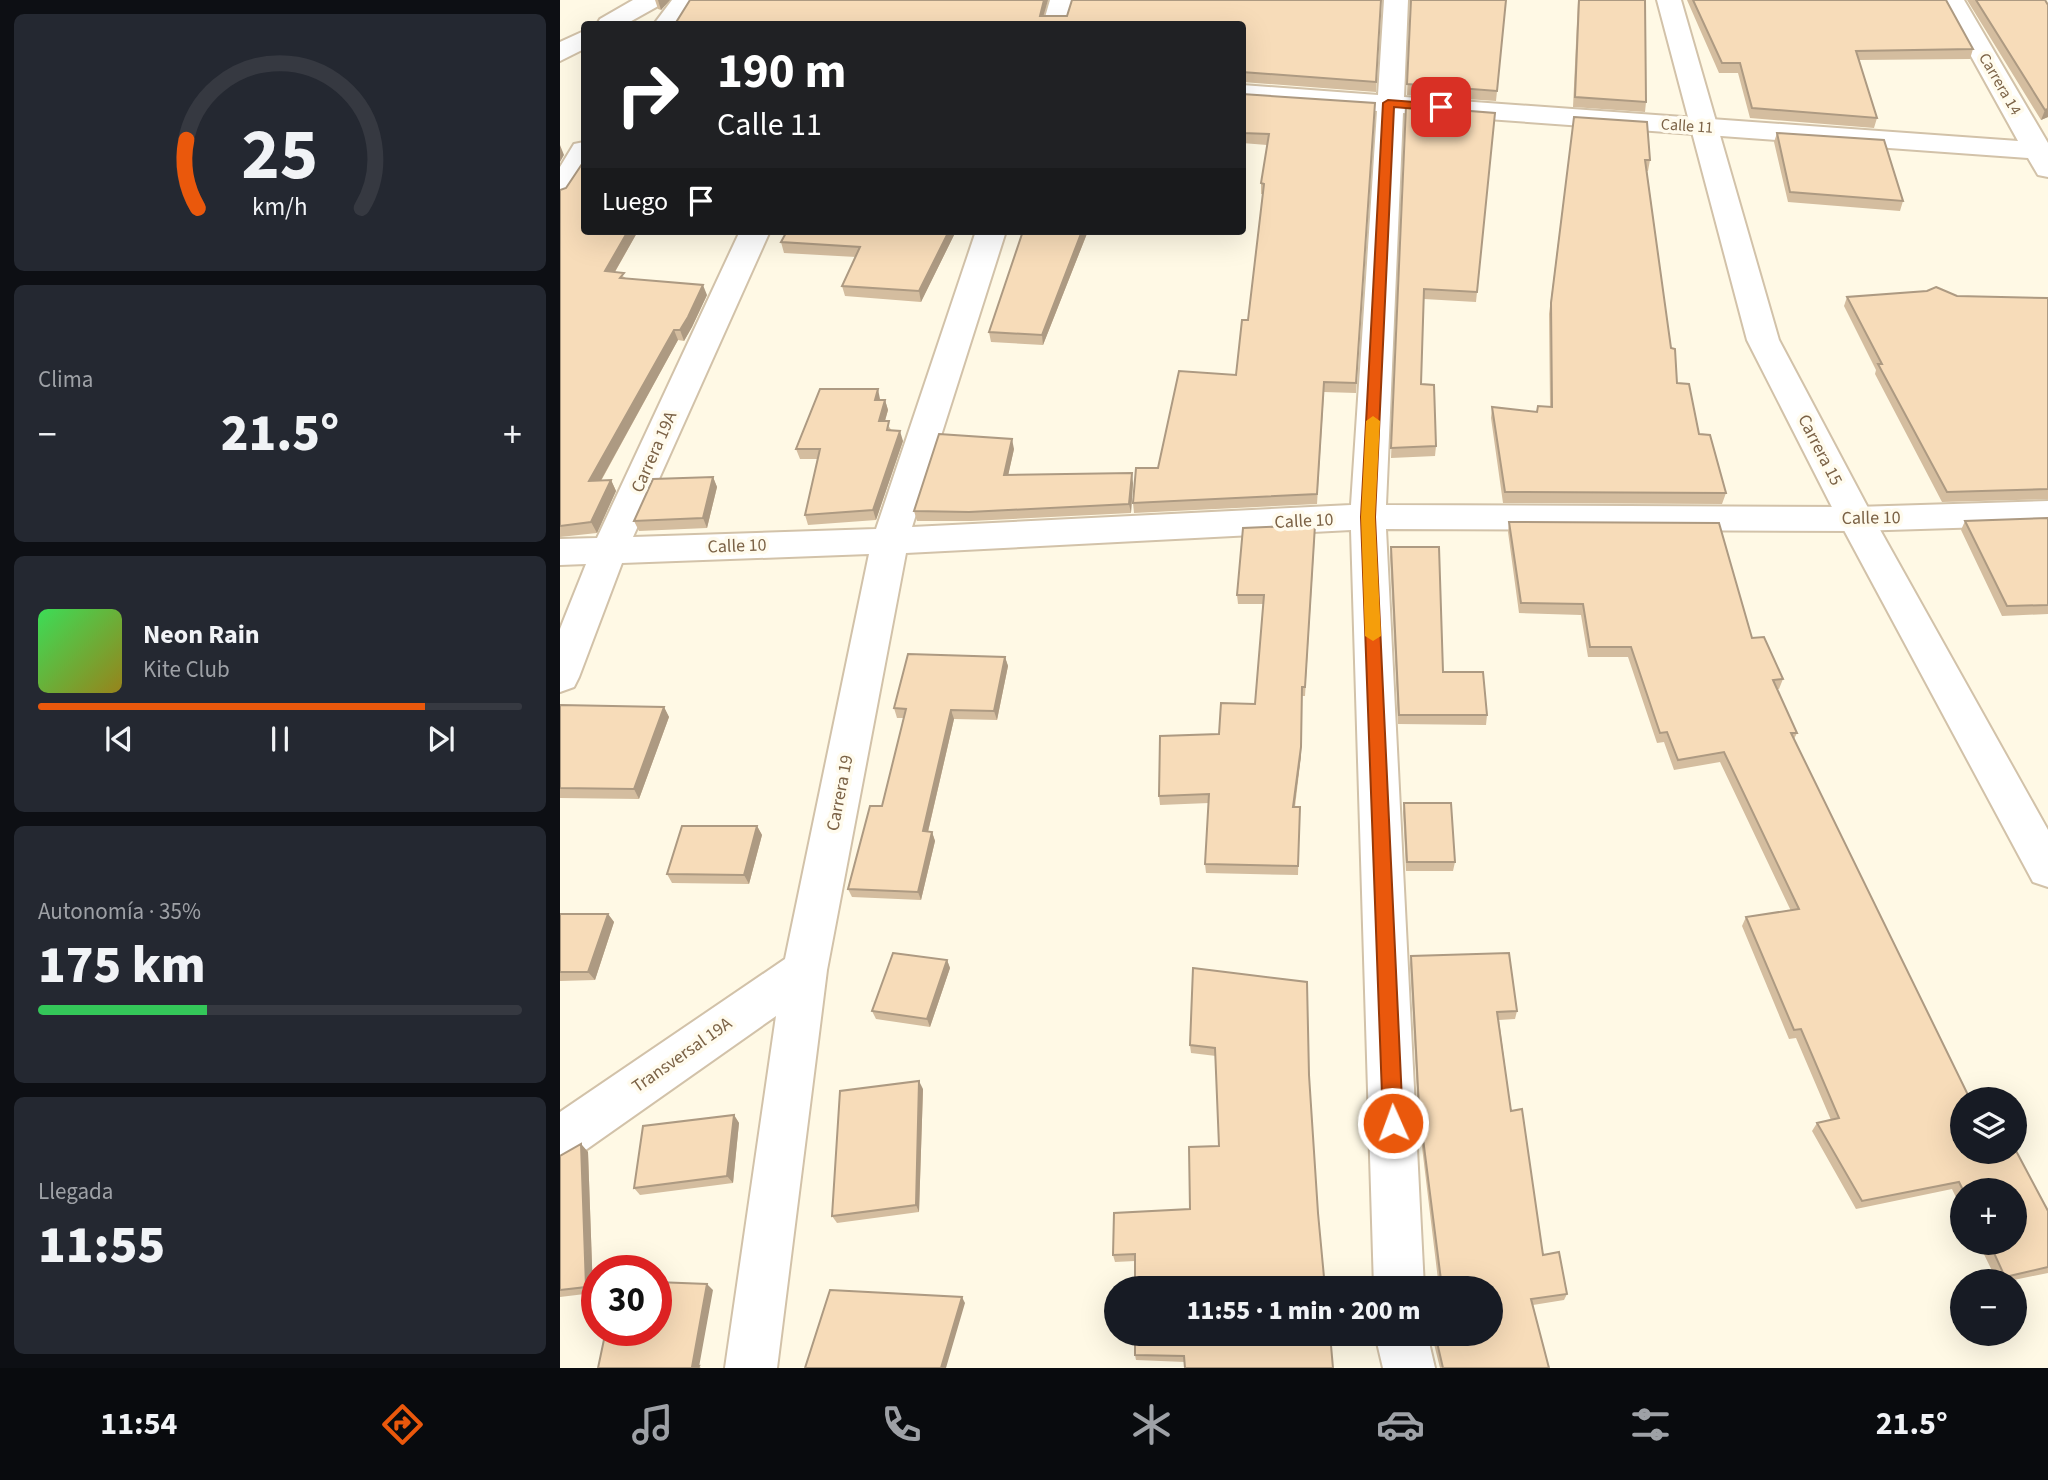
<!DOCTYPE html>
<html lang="es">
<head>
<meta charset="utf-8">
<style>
	:root { --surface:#171b24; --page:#242831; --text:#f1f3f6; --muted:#9ea1a6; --line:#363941; --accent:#ea580c }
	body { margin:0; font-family:"Source Sans 3",sans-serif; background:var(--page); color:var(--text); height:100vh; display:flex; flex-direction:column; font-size:26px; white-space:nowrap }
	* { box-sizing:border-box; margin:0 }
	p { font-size:23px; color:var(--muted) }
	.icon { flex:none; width:38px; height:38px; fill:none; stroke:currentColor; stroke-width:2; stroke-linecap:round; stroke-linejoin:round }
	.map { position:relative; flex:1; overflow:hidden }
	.side { display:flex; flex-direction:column; gap:14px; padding:14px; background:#0d0f14; width:560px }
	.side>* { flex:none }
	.guide { position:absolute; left:21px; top:21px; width:665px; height:214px; border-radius:7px; box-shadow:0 7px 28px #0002; background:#202124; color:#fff; overflow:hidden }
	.fabs { position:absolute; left:1390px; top:1087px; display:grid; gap:14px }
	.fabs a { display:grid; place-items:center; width:77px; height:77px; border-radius:50%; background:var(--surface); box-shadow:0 7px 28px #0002; font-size:35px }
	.speed { position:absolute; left:21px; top:1255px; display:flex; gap:14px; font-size:35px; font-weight:700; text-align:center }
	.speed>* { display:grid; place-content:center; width:91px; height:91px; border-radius:50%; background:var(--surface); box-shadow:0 7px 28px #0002; line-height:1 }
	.speed .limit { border:10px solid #d22; background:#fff; color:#111 }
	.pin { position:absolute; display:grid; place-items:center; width:60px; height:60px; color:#fff; margin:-30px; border-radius:14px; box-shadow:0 4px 10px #0006 }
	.me { position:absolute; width:77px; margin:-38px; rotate:358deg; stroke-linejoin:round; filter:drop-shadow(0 0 5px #0008) }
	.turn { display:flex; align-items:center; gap:24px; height:147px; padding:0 21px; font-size:32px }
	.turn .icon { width:91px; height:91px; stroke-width:2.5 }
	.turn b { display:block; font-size:49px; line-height:60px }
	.then { display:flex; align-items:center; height:66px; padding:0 21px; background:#0003; gap:14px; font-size:26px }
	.big { font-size:52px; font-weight:800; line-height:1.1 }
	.side .tile { flex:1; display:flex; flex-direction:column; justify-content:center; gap:10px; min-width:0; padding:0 24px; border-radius:10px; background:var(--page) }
	.side .dial { align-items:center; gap:0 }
	.dial svg { height:182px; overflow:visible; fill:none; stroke:var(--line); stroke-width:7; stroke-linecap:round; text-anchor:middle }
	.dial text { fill:var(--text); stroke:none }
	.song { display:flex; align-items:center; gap:21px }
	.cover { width:84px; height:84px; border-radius:10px; background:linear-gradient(135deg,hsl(130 70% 55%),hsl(50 70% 35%)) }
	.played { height:7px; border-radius:4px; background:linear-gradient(90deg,var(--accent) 80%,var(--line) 80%) }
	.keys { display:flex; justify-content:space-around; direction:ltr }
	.heat { display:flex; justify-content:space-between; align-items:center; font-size:38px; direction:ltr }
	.charge { height:10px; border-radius:5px; background:linear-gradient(90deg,#34c759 35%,var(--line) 0) }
	.trip { position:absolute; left:544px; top:1276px; width:399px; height:70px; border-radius:35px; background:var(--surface); box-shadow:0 7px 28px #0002; font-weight:800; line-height:70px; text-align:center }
	.tab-bar { display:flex; height:112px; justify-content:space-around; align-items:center; background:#090b0e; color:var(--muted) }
	.tab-bar .icon { width:49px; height:49px }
	.tab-bar .on { color:var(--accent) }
	.tab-bar b { font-size:32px; color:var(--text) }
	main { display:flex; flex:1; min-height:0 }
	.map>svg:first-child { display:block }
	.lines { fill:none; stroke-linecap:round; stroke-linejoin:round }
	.minor-casing { stroke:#d2c2a9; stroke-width:4 }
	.tertiary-casing { stroke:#d2c2a9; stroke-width:4 }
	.minor { fill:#fff; fill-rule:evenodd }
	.tertiary { fill:#fff; fill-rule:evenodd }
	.wall { fill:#d4bd9f }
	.shaded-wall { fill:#ad9a82 }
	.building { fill:#f7dcb9; stroke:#ad9a82; stroke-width:2 }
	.route { fill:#ea580c; stroke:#983908; stroke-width:2 }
	.slow { fill:#f59e0b }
	.labels { text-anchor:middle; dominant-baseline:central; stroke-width:7; stroke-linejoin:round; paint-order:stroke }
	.far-street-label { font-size:16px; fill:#7b6246; stroke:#fffbed }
	.street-label { font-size:18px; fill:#7b6246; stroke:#fffbed }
</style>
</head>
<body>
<main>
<section class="side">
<div class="tile dial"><svg viewBox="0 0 100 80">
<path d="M14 69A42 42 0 1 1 86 69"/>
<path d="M14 69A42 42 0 0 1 9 39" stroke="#ea580c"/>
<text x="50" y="56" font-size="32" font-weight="700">25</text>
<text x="50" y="72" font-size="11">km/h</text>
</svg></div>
<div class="tile"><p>Clima</p>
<div class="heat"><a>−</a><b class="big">21.5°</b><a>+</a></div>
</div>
<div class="tile">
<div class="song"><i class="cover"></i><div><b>Neon Rain</b><p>Kite Club</p></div></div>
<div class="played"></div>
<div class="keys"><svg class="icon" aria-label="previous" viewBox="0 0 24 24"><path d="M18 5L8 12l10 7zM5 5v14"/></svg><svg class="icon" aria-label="pause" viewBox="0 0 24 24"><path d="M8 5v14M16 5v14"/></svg><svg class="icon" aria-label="next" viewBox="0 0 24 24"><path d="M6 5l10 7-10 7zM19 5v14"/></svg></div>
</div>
<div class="tile"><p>Autonomía · 35%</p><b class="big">175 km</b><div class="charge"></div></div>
<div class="tile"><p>Llegada</p><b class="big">11:55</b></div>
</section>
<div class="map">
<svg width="1488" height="1368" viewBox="0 0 1488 1368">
	<rect width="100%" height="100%" fill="#fff9e5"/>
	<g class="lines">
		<defs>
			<path id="minor" d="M 73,0 L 103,0 L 100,5 L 66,24 L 37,24 L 40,19 Z
				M 112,0 L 137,0 L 119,24 L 94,24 Z
				M 490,0 L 514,0 L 507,24 L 483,24 Z
				M 824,0 L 848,0 L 844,97 L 1458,141 L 1380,0 L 1404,0 L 1488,143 L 1488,177 L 1478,175 L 1468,158 L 843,113 L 826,505 L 1296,507 L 1488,501 L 1488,525 L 1296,531 L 826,529 L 864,1288 L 814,1288 L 791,530 L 346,553 L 267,970 L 217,1368 L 165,1368 L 216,1016 L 17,1156 L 0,1163 L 0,1112 L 225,959 L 309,554 L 62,563 L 19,677 L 14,687 L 0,692 L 0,629 L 26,564 L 0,565 L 0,539 L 37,538 L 180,231 L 210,231 L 73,537 L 316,529 L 416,231 L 446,231 L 352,527 L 791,505 L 817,111 L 682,101 L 682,85 L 818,95 Z
				M 24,31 L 24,49 L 0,61 L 0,42 Z
				M 24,142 L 24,173 L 10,196 L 0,199 L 0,167 L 14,144 Z
				M 815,1334 L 867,1334 L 875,1368 L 823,1368 Z"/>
			<path id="tertiary" d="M 1097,0 L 1121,0 L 1219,340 L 1314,519 L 1488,830 L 1488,887 L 1473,882 L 1278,519 L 1187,340 Z"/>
		</defs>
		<use href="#minor" class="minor-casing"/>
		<use href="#tertiary" class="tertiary-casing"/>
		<use href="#minor" class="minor"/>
		<use href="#tertiary" class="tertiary"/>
	</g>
	<path class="wall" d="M 95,0 L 110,0 L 101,10 L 98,9 Z
		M 130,0 L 488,0 L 484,16 L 507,16 L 512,0 L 821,0 L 816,92 L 682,82 L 682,24 L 115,24 Z
		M 851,0 L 946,0 L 936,101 L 847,95 Z
		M 1018,0 L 1085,0 L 1086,102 L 1085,112 L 1013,107 Z
		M 1127,0 L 1386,0 L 1413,49 L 1410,59 L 1299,60 L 1317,118 L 1314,128 L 1190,118 L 1178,73 L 1159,73 Z
		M 1407,0 L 1485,0 L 1488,5 L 1488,117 L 1481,120 Z
		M 682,94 L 815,103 L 796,393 L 764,392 L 757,504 L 574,513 L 573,503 L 598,468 L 676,375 L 688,320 L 703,194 L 701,194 L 701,183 L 707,145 L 682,143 Z
		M 846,106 L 935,113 L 916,302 L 864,299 L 861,384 L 876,446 L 875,456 L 831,458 Z
		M 1014,117 L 1090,160 L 1088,171 L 1087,171 L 1111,348 L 1117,383 L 1139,434 L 1166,493 L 1162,504 L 943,503 L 931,418 L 932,407 L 977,412 L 990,407 L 989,314 Z
		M 1217,133 L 1343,201 L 1340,211 L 1228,202 L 1214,142 Z
		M 22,164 L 24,231 L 78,231 L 55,272 L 66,278 L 147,295 L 132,327 L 124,341 L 118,340 L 41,481 L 51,480 L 56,491 L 37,533 L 0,537 L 0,190 L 6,188 Z
		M 396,231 L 361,302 L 285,296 L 282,286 L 296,257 L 224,253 L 221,242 Z
		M 463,231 L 528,231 L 483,345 L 431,342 L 429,332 Z
		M 1397,296 L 1488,298 L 1488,499 L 1382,502 L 1315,374 L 1316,370 L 1284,306 L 1287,297 Z
		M 320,400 L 325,400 L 328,410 L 325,421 L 332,431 L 343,441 L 316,520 L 248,525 L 245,515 L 258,459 L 240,459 L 236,449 Z
		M 454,449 L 448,475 L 573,483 L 571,513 L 411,521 L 357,521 L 354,511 Z
		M 153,477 L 157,487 L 147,528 L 79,531 L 74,521 Z
		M 1488,518 L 1488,614 L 1442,616 L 1401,530 L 1405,521 Z
		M 949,522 L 1192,638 L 1223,679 L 1219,689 L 1217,689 L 1237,733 L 1234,739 L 1410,1099 L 1488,1211 L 1488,1273 L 1449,1281 L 1437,1281 L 1418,1242 L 1454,1242 L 1454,1190 L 1402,1190 L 1402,1210 L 1392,1189 L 1296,1209 L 1252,1131 L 1257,1123 L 1271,1120 L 1236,1038 L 1229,1039 L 1182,926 L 1186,917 L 1231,911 L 1160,762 L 1114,770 L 1104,742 L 1097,743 L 1068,657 L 1028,657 L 1021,615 L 959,613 L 948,532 Z
		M 755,534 L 745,696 L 742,696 L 741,756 L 735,807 L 740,807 L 738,875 L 646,873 L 645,864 L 649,803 L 600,805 L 599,796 L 659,734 L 695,704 L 703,604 L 678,604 L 677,595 Z
		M 831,547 L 883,672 L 927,715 L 926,725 L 838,724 L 830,557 Z
		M 445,657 L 448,666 L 437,720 L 394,719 L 368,832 L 372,832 L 375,841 L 361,900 L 292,897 L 288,889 L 322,806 L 344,718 L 337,718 L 334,708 Z
		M 0,705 L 104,707 L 109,717 L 79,799 L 0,798 Z
		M 844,803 L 895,862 L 893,871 L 846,871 L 843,812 Z
		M 197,826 L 202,835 L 189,884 L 112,883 L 107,874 Z
		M 0,914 L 48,914 L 54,922 L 35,980 L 0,981 Z
		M 851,956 L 957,1011 L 955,1019 L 939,1020 L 951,1111 L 983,1255 L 1007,1294 L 1004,1300 L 973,1305 L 989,1368 L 880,1368 L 874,1344 L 876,1338 L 885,1337 L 885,1334 L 931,1334 L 931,1288 L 879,1288 L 858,1114 L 850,964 Z
		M 387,960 L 390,968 L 370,1027 L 316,1019 L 312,1011 Z
		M 633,968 L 749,1075 L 758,1213 L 575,1261 L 555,1262 L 553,1255 L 630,1209 L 659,1146 L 656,1056 L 631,1053 L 630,1045 Z
		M 363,1089 L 359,1212 L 277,1223 L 272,1216 Z
		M 174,1115 L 179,1123 L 173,1183 L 80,1195 L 74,1188 Z
		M 21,1144 L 28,1152 L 33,1293 L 0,1297 L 0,1156 Z
		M 770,1334 L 625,1362 L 576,1360 L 575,1355 Z"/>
	<path class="shaded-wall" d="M 98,0 L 110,0 L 101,10 Z
		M 484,0 L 488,0 L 481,24 L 480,16 Z
		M 1488,109 L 1488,117 L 1481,120 L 1485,110 Z
		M 0,145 L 4,155 L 0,162 Z
		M 68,231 L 78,231 L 49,282 L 45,271 Z
		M 389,231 L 396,231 L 361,302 L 359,291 Z
		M 522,231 L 528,231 L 483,345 L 482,335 Z
		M 143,285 L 147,295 L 132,327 L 124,341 L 120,330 Z
		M 114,330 L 118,340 L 35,491 L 29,481 Z
		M 318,389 L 320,399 L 318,410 L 315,400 Z
		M 325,400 L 328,410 L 322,431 L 319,421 Z
		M 340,431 L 343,441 L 316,520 L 313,510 Z
		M 452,439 L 454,449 L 446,485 L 444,475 Z
		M 572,473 L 573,483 L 571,513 L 569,504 Z
		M 153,477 L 157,487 L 147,528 L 143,518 Z
		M 51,480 L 56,491 L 37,533 L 31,522 Z
		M 445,657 L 448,666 L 437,720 L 434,711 Z
		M 742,687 L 741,756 L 733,816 L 733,807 Z
		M 104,707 L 109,717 L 79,799 L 74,789 Z
		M 391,710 L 394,719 L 366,840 L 363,831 Z
		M 197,826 L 202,835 L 189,884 L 184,875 Z
		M 372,832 L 375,841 L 361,900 L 358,892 Z
		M 48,914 L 54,922 L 35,980 L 28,972 Z
		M 387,960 L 390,968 L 370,1027 L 367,1019 Z
		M 359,1081 L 363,1089 L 359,1212 L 356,1205 Z
		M 174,1115 L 179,1123 L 173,1183 L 167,1176 Z
		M 21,1144 L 28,1152 L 33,1293 L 26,1287 Z
		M 147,1284 L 153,1290 L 139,1367 L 141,1368 L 133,1368 L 132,1367 Z
		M 402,1297 L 405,1303 L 386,1368 L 381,1368 Z"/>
	<path class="building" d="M 130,0 L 484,0 L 480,16 L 507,16 L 512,0 L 821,0 L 816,82 L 682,72 L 682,24 L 115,24 Z
		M 851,0 L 946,0 L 937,91 L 847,84 Z
		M 1019,0 L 1085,0 L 1086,102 L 1015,97 Z
		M 1133,0 L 1386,0 L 1413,49 L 1296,51 L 1317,118 L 1192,108 L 1180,63 L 1162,63 Z
		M 1416,0 L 1485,0 L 1488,5 L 1488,109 L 1485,110 Z
		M 682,94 L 815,103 L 796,383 L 764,382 L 757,494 L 573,503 L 576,468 L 598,468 L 619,371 L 676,375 L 682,320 L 688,320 L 704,184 L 701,183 L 709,134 L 682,133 Z
		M 846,106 L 935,113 L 917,292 L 864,289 L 861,384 L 874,385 L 876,446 L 831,448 Z
		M 1014,117 L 1087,122 L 1090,160 L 1085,160 L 1111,348 L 1115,349 L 1117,383 L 1129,384 L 1139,434 L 1150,435 L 1166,493 L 945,492 L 932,407 L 977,412 L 978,406 L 992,407 L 991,303 Z
		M 1217,133 L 1324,140 L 1343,201 L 1230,192 Z
		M 22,146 L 24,146 L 24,231 L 68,231 L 45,271 L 64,273 L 60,278 L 143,285 L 128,317 L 120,330 L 114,330 L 29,481 L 51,480 L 31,522 L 0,526 L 0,190 L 6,188 L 22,164 Z
		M 227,231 L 389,231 L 359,291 L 282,286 L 300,247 L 221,242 Z
		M 463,231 L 522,231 L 482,335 L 429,332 Z
		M 1376,287 L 1397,296 L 1488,298 L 1488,489 L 1387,492 L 1318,364 L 1322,364 L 1287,297 L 1367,291 Z
		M 260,389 L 318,389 L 315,400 L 325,400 L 319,421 L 329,421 L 327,430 L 340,431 L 313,510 L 245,515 L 260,449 L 236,449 Z
		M 379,434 L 452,439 L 444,475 L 572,473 L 569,504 L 409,512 L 354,511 Z
		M 153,477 L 143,518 L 74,521 L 93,479 Z
		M 1488,518 L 1488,605 L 1447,606 L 1405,521 Z
		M 949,522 L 1159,523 L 1192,638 L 1204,637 L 1223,679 L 1213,680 L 1237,733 L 1231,733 L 1410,1099 L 1402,1099 L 1402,1152 L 1454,1152 L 1454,1147 L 1488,1211 L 1488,1267 L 1445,1277 L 1429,1242 L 1454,1242 L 1454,1190 L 1403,1190 L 1399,1182 L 1302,1201 L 1257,1123 L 1279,1118 L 1241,1029 L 1234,1030 L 1186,917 L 1239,909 L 1164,752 L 1118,760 L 1107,732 L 1100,733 L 1071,647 L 1030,647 L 1023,604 L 961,603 Z
		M 755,525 L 745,687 L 742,687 L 741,747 L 733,807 L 740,807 L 738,866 L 645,864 L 649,794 L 599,796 L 600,736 L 659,734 L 661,703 L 695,704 L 704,595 L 677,595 L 683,528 Z
		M 831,547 L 879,547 L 883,672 L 923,672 L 927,715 L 839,715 Z
		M 348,654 L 445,657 L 434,711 L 391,710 L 363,831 L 372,832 L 358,892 L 288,889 L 310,806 L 322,806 L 346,709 L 334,708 Z
		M 0,705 L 104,707 L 74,789 L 0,788 Z
		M 844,803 L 891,803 L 895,862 L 847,862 Z
		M 122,826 L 197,826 L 184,875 L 107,874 Z
		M 0,914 L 48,914 L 28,972 L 0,972 Z
		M 333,953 L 387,960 L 367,1019 L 312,1011 Z
		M 949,953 L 957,1011 L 937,1012 L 951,1111 L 962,1109 L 983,1255 L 999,1252 L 1007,1294 L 971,1299 L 989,1368 L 883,1368 L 876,1338 L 887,1337 L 887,1334 L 931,1334 L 931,1288 L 882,1288 L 859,1107 L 851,956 Z
		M 633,968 L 747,982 L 749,1075 L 758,1213 L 765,1288 L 575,1288 L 575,1254 L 553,1255 L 554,1213 L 630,1209 L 629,1147 L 659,1146 L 655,1048 L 630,1045 Z
		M 359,1081 L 356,1205 L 272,1216 L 280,1091 Z
		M 174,1115 L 167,1176 L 74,1188 L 83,1126 Z
		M 21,1144 L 26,1287 L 0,1290 L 0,1156 Z
		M 96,1282 L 147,1284 L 132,1367 L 139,1366 L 138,1368 L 38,1368 L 46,1330 L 96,1330 Z
		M 270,1290 L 402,1297 L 381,1368 L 245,1368 Z
		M 575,1334 L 770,1334 L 773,1368 L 625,1368 L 624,1356 L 575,1355 Z"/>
	<path class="route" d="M 828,100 L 881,104 L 887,107 L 881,111 L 834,107 L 815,517 L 843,1123 L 840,1129 L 833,1132 L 826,1129 L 823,1123 L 801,517 L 823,103 Z"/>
	<path class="slow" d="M 813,416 L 820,421 L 815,517 L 821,636 L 813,641 L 805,636 L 801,517 L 806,421 Z"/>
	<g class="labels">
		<g class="far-street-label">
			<text transform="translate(1440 84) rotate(60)">Carrera 14</text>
			<text transform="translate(1127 126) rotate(4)">Calle 11</text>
		</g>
		<g class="street-label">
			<text transform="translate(1260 450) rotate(63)">Carrera 15</text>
			<text transform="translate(94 452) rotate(-66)">Carrera 19A</text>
			<text transform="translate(1311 518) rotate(-1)">Calle 10</text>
			<text transform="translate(744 521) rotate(-3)">Calle 10</text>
			<text transform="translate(177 546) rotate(-2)">Calle 10</text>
			<text transform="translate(280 793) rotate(-79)">Carrera 19</text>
			<text transform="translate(122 1055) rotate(-35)">Transversal 19A</text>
		</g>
	</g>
</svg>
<div class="fabs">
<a><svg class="icon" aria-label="layers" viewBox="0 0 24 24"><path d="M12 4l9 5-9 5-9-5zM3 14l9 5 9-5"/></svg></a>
<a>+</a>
<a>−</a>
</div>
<div class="speed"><div class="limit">30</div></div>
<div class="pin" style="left:881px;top:107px;background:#d93025"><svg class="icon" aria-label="arrive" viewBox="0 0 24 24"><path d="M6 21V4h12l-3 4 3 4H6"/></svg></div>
<svg class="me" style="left:833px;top:1123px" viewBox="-20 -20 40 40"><circle r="17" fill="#ea580c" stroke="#fff" stroke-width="3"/><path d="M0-11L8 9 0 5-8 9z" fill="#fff"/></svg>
<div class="trip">11:55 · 1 min · 200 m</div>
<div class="guide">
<div class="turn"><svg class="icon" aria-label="right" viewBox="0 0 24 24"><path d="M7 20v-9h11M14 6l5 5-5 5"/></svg><div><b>190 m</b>Calle 11</div></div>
<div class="then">Luego<svg class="icon" aria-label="arrive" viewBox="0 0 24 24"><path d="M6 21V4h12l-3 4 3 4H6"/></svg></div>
</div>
</div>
</main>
<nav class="tab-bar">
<b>11:54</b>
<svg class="icon on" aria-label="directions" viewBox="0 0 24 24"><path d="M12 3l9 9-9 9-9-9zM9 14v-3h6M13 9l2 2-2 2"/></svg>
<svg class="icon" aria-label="music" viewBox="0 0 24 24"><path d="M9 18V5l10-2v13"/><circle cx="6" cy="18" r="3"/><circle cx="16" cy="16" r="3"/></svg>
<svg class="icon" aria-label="phone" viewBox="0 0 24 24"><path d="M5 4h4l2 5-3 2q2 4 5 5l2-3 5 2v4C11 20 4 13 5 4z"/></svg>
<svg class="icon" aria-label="climate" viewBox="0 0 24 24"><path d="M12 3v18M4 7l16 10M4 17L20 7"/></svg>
<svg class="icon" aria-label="car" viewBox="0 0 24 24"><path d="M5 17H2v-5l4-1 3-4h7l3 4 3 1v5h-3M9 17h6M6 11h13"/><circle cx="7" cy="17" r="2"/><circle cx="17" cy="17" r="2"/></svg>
<svg class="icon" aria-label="filters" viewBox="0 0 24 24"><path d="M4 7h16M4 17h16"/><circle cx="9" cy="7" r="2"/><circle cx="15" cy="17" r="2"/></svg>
<b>21.5°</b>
</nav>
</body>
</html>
